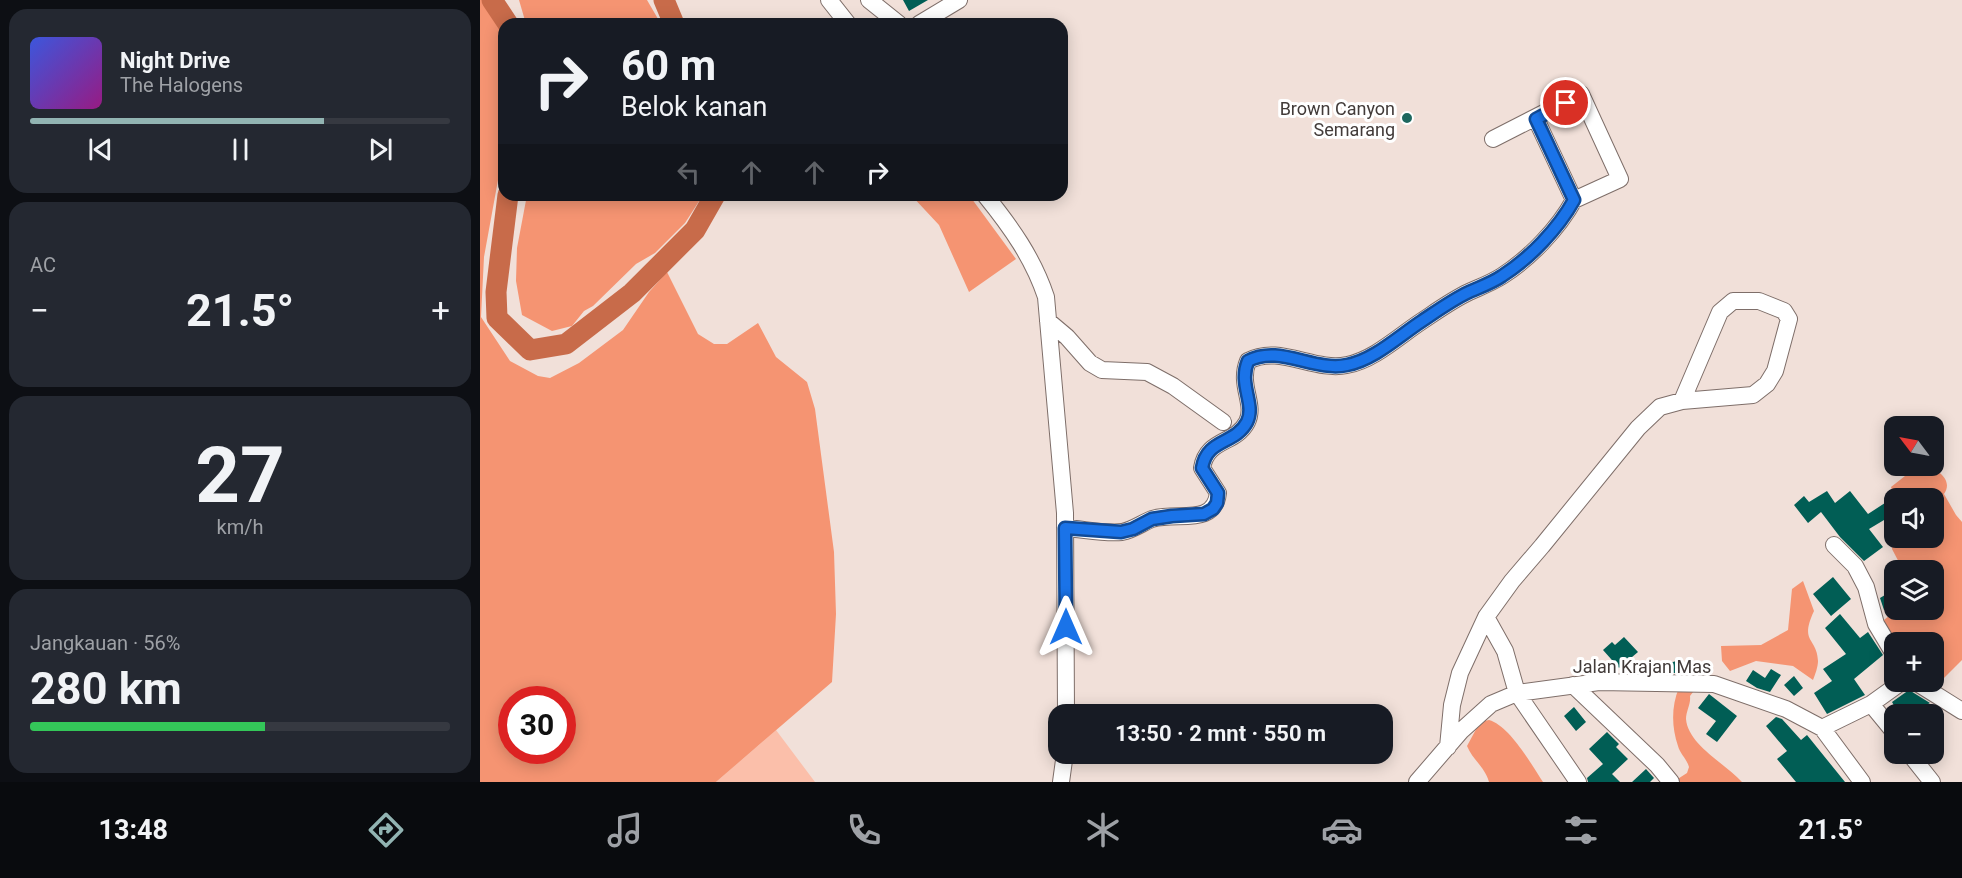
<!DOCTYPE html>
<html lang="id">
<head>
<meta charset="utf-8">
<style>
	:root { --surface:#171b24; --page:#242831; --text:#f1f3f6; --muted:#9ea1a6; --line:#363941; --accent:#92b4b2 }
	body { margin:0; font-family:Roboto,sans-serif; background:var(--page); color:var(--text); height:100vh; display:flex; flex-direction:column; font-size:22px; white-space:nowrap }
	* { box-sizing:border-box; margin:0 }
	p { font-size:20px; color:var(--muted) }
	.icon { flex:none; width:33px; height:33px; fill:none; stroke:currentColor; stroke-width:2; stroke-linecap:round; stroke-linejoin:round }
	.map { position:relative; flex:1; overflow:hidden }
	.side { display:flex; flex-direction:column; gap:9px; padding:9px; background:#0d0f14; width:480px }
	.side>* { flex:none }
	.banner { position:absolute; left:18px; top:18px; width:570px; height:183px; border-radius:18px; box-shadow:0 3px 15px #0003; background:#171b24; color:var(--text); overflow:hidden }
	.needle { width:39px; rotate:302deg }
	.fabs { position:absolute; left:1404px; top:416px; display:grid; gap:12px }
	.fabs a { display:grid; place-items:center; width:60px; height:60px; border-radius:12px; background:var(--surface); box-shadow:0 3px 15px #0003; font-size:30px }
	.speed { position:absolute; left:18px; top:686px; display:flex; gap:12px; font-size:30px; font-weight:700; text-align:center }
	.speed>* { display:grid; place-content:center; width:78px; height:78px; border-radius:50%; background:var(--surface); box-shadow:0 3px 15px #0003; line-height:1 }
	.speed .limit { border:9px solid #d22; background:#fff; color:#111 }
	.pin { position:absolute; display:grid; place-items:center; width:51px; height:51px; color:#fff; margin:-26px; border:3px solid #fff; border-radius:50%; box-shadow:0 2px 6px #0007 }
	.me { position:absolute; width:66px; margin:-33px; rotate:0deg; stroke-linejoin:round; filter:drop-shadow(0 0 4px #0008) }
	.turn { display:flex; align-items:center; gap:21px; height:126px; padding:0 24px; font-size:27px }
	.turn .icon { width:78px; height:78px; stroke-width:2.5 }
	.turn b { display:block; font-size:42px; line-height:51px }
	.lanes { display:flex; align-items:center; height:57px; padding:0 24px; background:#0003; justify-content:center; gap:30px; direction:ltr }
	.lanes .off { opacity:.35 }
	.big { font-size:45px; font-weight:700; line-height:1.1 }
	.side .widget { flex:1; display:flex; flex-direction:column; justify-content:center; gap:9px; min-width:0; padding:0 21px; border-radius:18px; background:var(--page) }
	.side .dial { align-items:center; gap:0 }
	.dial b { font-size:78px; line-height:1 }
	.song { display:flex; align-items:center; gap:18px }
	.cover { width:72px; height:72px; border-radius:9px; background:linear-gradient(135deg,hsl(230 70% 55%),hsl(310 70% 35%)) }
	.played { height:6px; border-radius:3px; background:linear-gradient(90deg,var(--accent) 70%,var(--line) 70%) }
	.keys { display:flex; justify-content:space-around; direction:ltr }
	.heat { display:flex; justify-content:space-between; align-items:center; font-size:33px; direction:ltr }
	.charge { height:9px; border-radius:4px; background:linear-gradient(90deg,#34c759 56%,var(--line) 0) }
	.trip { position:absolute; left:568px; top:704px; width:345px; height:60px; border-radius:18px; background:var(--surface); box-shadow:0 3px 15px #0003; font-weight:700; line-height:60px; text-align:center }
	.menu { display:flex; height:96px; justify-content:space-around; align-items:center; background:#090b0e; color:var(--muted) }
	.menu .icon { width:42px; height:42px }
	.menu .active { color:var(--accent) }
	.menu b { font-size:27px; color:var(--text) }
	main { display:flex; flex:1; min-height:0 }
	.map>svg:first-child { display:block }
	.green { fill:#fbbfaa }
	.forest { fill:#f59472; fill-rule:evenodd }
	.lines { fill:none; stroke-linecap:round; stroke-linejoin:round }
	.river { stroke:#c86b4a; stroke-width:21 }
	.building { fill:#015e55 }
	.minor-casing { stroke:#7e6e69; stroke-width:18 }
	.minor { stroke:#fff; stroke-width:16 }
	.route-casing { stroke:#114b97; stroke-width:15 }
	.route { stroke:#1a73e8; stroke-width:10 }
	.poi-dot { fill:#1e685f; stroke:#fff; stroke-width:2 }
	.labels { text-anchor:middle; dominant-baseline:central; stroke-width:6; stroke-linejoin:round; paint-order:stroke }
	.poi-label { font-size:18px; fill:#423b39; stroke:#fff; text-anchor:end }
	.street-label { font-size:18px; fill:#423b39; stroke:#fff }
</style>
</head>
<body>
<main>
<section class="side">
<div class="widget">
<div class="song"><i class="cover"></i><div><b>Night Drive</b><p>The Halogens</p></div></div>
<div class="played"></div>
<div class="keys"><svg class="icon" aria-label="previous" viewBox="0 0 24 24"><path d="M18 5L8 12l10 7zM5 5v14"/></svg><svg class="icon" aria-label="pause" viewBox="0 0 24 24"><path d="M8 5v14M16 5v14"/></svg><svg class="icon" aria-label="next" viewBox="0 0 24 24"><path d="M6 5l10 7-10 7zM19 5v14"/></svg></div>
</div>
<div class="widget"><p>AC</p>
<div class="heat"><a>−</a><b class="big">21.5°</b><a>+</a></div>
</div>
<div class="widget dial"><b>27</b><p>km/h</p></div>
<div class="widget"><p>Jangkauan · 56%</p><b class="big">280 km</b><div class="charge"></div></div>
</section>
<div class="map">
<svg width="1482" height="782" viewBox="0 0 1482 782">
	<rect width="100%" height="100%" fill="#f1e0d9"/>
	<path class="green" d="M 296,730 L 335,782 L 236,782 Z"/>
	<path class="forest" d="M 0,0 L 9,0 L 24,38 L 24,147 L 4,257 L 1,317 L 30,361 L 58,376 L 70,378 L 99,363 L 143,330 L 169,292 L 187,272 L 218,334 L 234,344 L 247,344 L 278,323 L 296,357 L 327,382 L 335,409 L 354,552 L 356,614 L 352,682 L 236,782 L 0,782 ZM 32,699 L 82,699 L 82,750 L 32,750 Z
		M 39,0 L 167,0 L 181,24 L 46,24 Z
		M 47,195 L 223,195 L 205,223 L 175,253 L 156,264 L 113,306 L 104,311 L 92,326 L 72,331 L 42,315 L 36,281 L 37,248 Z
		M 431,195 L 489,195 L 536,259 L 489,292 L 459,225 Z
		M 1439,465 C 1453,466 1475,478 1464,494 L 1476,515 L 1482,522 L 1482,660 L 1458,684 L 1451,681 L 1454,681 L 1454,642 L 1414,642 L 1400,623 L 1418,609 L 1454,609 L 1454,570 L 1423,570 L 1412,549 L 1414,534 L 1414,537 L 1454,537 L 1454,498 L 1415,498 L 1411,487 Z
		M 1323,581 L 1334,611 C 1319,643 1337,637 1338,661 C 1338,667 1335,675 1333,680 L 1313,666 L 1276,661 L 1250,671 L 1242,661 L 1241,646 L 1281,645 L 1308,630 L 1312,589 Z
		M 1217,663 L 1226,670 L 1226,675 L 1210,696 C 1211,704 1206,711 1206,719 C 1208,745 1246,764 1262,782 L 1193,782 L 1207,773 L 1209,767 C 1207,759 1200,754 1198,746 C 1188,717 1193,684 1217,663 Z
		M 1009,720 C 1030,726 1051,764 1063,782 L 1009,782 C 1005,767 992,759 987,746 L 1000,722 Z"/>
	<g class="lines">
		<path class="river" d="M 12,0 L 28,24
			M 184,0 L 194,24
			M 28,195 L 16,292 L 17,318 L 50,350 L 86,344 L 152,293 L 215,230 L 235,195"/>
	</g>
	<path class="building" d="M 423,0 L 448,0 L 429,11 Z
		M 1347,491 L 1355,503 L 1370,491 L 1388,514 L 1408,501 L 1414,511 L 1414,514 L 1389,529 L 1403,547 L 1384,561 L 1360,537 L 1341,512 L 1328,523 L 1314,505 L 1324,496 L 1329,502 Z
		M 1353,577 L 1371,599 L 1351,616 L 1333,594 Z
		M 1410,592 L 1414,604 L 1404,610 L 1400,598 Z
		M 1360,614 L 1380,638 L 1388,632 L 1403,655 L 1374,679 L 1385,695 L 1347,714 L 1334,693 L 1352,681 L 1343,669 L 1366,654 L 1345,628 Z
		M 1144,637 L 1158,652 L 1139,668 L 1123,650 L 1132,642 L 1135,645 Z
		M 1199,660 L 1204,673 L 1193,673 L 1190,663 Z
		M 1291,669 L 1301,675 L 1290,692 L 1277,688 L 1266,681 L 1273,670 L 1285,678 Z
		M 1314,676 L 1323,688 L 1314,696 L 1304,685 Z
		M 1429,690 L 1450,703 L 1430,714 L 1419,714 L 1412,702 Z
		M 1229,694 L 1257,716 L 1237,742 L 1226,734 L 1236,721 L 1218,708 Z
		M 1094,707 L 1106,722 L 1096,731 L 1084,716 Z
		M 1296,717 L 1302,719 L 1321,740 L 1327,735 L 1365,782 L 1316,782 L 1297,759 L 1307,751 L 1286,726 Z
		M 1127,732 L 1139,744 L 1136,747 L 1148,759 L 1132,774 L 1140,782 L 1108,782 L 1107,778 L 1123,764 L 1109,749 Z
		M 1166,769 L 1174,778 L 1170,782 L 1152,782 Z"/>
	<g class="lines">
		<defs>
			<path id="minor" d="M 349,0 L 368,24
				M 389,0 L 419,24
				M 439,24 L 479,0
				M 1013,139 L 1101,94 L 1140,179 L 1094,200
				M 505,195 C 531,227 553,258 566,297 L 585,513 L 586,714
				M 568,321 L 587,337 L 610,363 L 622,370 L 667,372 L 693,386 L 743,422
				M 585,528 C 603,529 624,534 642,532 C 653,530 662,523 672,519 C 697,511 734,527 738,493 L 722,468 C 727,438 755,445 767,422 C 776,404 758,385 768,361 C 799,344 834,372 867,365 C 894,360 919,336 942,321 C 957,311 972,300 989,292 C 1000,287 1011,283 1022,276 C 1050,258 1078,229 1094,200 L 1056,119
				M 1354,545 L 1375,566 L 1386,587 L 1396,624 L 1414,654
				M 1006,617 L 1025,651 L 1037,693 L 1098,782
				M 1434,681 L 1482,711
				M 1093,685 L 1177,765 L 1191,782
				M 1391,704 L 1414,732
				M 1342,728 L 1391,704 L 1423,681
				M 968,747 L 972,705 L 980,673 L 1006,617 L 1032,581 L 1062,546 L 1158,428 L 1180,407 L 1202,401 L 1273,395 L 1287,384 L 1295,371 L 1309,319 L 1304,311 L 1279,301 L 1253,301 L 1240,312 L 1202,401
				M 1429,753 L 1452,782
				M 581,782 L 585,753
				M 937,782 L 981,731 L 1011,704 L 1037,693 L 1119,682 L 1234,684 L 1306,709 L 1342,728 L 1382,782"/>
		</defs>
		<use href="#minor" class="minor-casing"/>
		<use href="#minor" class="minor"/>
	</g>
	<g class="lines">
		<defs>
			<path id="route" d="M 586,627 L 585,528 L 641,532 L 653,529 L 672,519 L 692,516 L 724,514 L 733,509 L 737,503 L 738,493 L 722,468 C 727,438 755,445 767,422 C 776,404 758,385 768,361 C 799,344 834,372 867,365 C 894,360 919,336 942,321 C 957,311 972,300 989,292 C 1000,287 1012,283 1022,276 C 1050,258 1078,229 1094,200 L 1056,119 L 1086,103"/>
		</defs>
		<use href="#route" class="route-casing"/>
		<use href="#route" class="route"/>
	</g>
	<circle class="poi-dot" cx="927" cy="118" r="6"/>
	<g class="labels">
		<g class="poi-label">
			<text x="915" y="108">Brown Canyon<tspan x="915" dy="21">Semarang</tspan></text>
		</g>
		<g class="street-label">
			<text x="1162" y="666">Jalan Krajan Mas</text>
		</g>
	</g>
</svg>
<div class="fabs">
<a><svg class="needle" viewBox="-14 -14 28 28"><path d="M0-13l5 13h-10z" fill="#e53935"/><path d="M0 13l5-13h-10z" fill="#9ea1a6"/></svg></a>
<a><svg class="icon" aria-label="sound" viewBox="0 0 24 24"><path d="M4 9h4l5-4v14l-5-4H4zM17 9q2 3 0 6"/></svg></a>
<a><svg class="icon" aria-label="layers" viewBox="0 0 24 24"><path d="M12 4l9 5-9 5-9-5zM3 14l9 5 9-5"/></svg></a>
<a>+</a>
<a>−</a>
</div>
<div class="speed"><div class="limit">30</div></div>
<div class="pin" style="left:1086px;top:103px;background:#d93025"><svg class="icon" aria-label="arrive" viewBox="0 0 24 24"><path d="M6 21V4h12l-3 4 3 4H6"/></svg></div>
<svg class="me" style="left:586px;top:627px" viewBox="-20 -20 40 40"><path d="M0-17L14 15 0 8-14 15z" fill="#1a73e8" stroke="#fff" stroke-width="4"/></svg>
<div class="trip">13:50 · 2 mnt · 550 m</div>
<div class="banner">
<div class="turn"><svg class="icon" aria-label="right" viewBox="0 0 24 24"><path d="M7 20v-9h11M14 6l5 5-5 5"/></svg><div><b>60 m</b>Belok kanan</div></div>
<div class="lanes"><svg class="icon off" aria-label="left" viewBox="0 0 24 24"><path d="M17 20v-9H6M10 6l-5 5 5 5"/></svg><svg class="icon off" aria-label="ahead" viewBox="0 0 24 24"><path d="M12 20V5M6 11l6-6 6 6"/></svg><svg class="icon off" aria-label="ahead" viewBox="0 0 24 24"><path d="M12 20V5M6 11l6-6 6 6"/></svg><svg class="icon" aria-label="right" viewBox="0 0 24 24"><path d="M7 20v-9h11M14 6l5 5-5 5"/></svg></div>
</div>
</div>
</main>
<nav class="menu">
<b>13:48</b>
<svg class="icon active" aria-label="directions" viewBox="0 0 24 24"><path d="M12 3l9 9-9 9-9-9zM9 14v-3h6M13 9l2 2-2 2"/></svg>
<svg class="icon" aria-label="music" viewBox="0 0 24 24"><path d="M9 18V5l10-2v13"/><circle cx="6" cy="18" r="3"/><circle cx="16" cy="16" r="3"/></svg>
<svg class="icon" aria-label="phone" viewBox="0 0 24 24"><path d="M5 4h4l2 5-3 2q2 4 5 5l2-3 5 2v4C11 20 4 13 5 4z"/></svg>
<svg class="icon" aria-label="climate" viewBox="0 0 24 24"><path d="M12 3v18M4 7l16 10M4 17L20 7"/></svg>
<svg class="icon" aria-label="car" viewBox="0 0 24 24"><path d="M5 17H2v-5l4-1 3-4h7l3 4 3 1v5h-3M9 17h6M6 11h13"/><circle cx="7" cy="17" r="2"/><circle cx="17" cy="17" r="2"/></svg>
<svg class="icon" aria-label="filters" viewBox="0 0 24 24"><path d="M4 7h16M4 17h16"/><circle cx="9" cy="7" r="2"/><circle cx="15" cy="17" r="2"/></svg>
<b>21.5°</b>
</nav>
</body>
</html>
